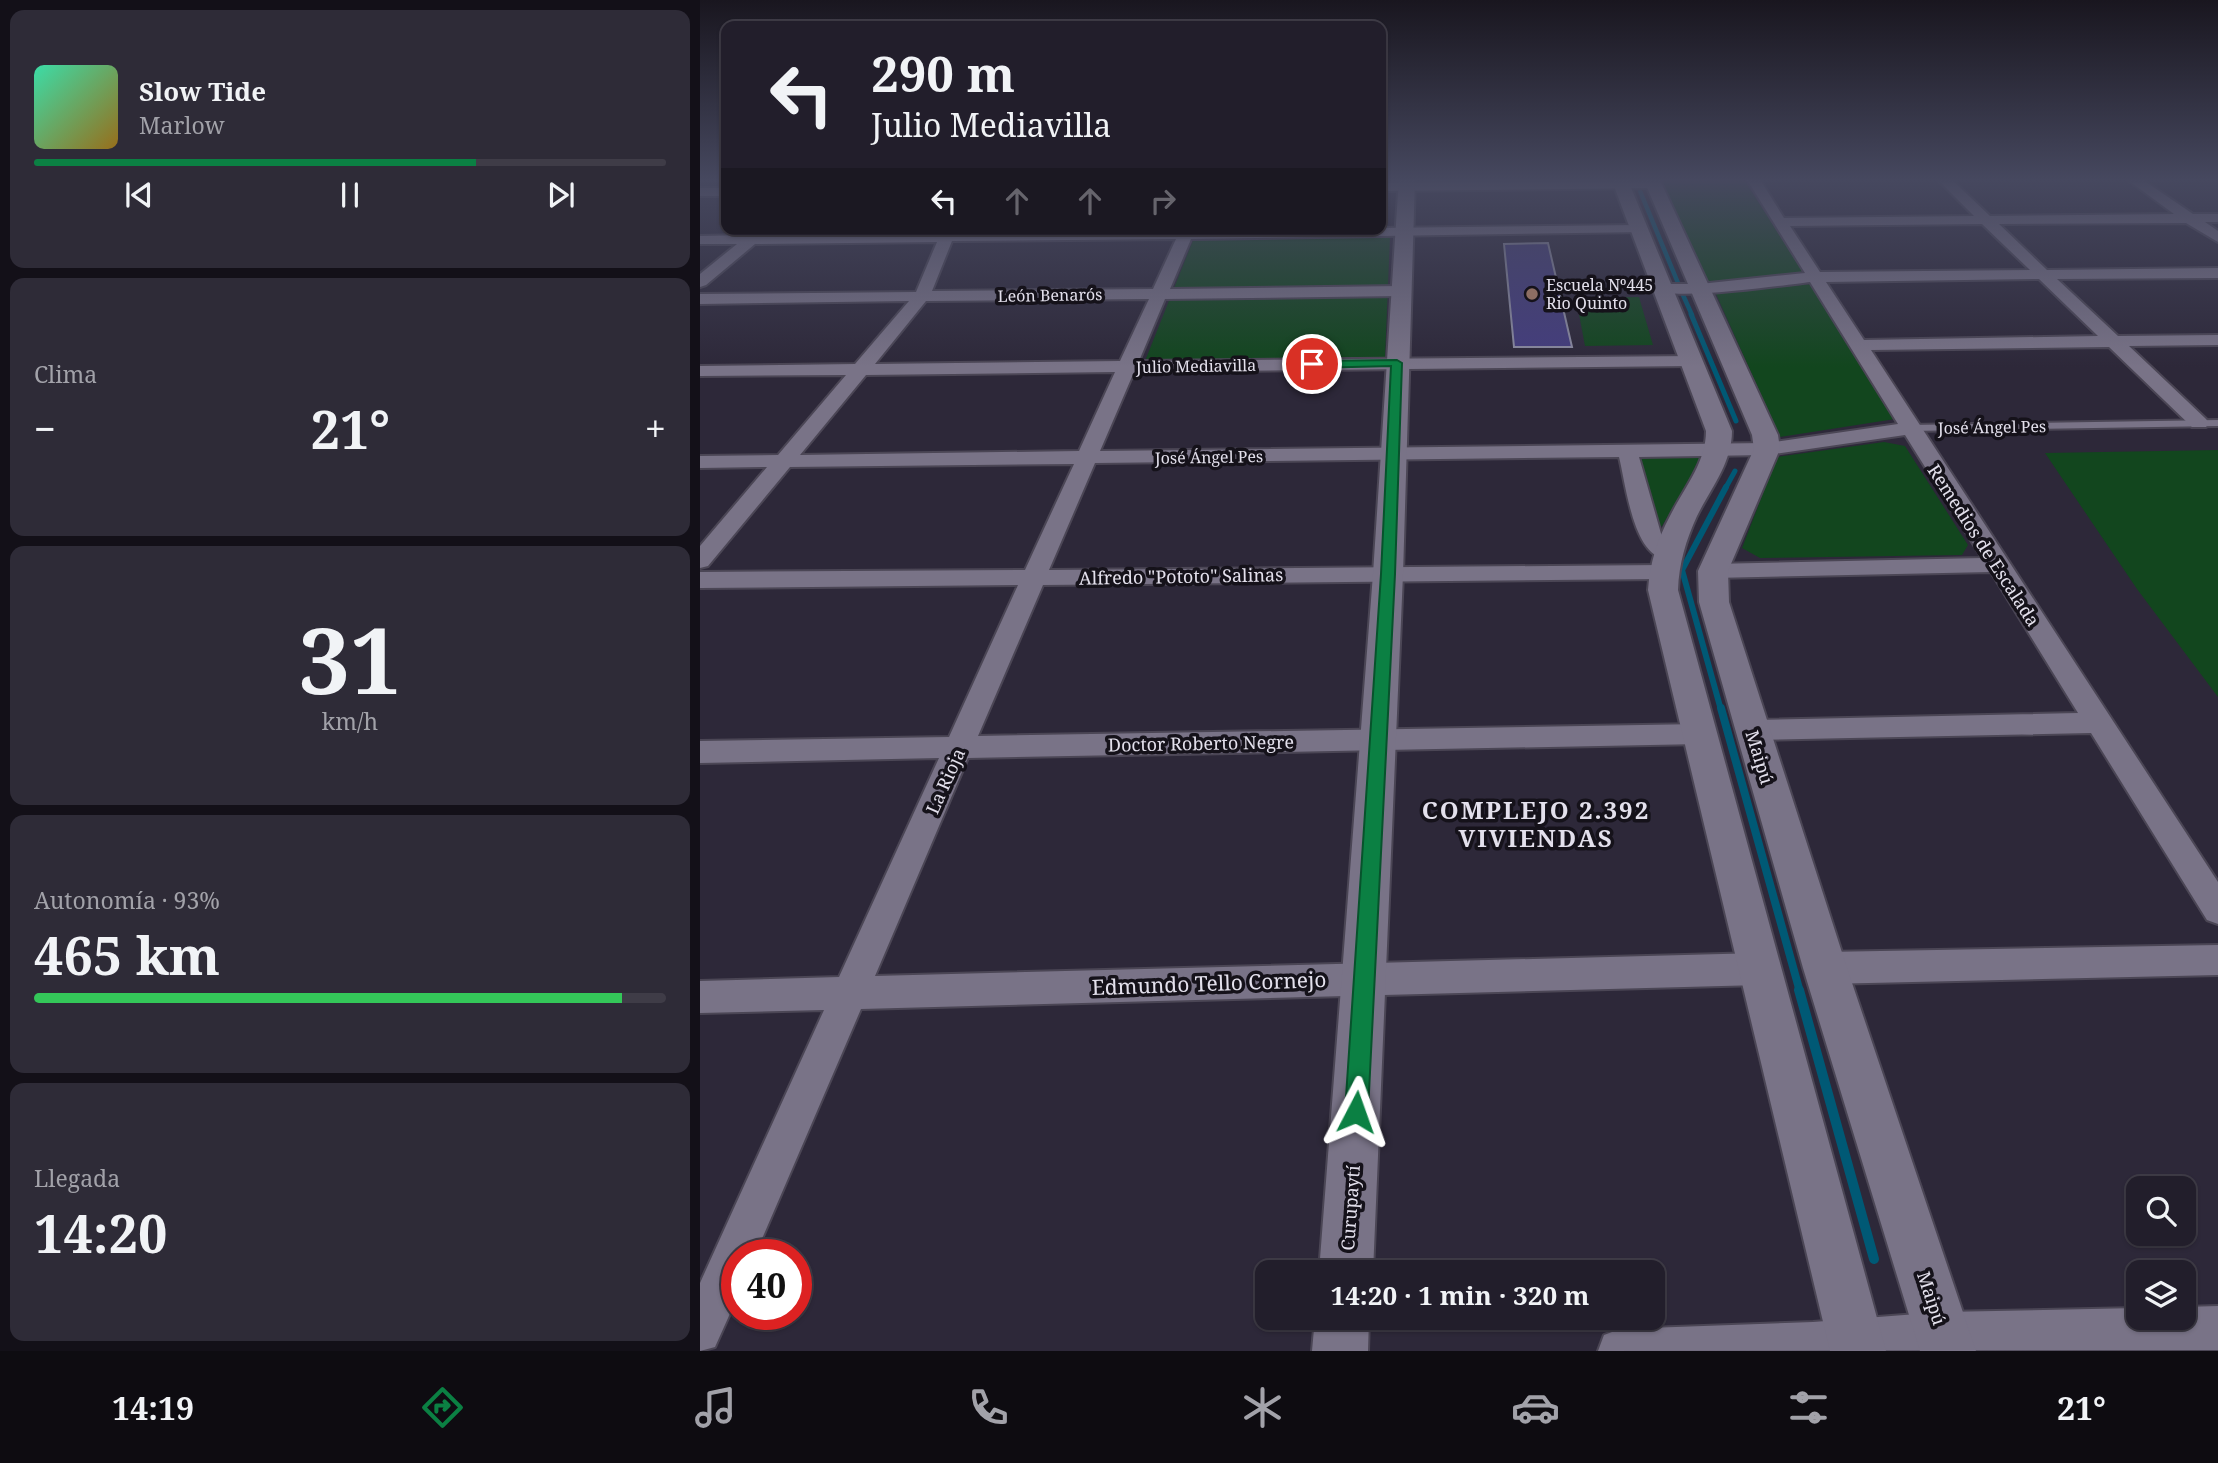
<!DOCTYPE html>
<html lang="es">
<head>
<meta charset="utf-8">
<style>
	:root { --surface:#221e2b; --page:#2e2b37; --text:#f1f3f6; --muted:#a2a2a9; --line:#3f3c47; --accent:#0b8043 }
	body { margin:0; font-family:"Noto Serif",serif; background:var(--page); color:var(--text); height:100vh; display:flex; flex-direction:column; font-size:26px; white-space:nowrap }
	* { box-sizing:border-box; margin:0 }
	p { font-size:23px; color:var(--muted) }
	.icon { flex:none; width:38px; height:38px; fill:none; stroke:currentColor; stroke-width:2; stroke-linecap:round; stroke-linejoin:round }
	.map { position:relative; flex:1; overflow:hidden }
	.panel { display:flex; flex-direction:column; gap:10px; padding:10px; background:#131018; width:700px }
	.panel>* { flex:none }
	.guide { position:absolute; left:21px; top:21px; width:665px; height:214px; border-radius:14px; box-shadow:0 2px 5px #0004,0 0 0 2px var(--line); background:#221e2b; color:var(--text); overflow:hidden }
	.fabs { position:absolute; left:1426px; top:1176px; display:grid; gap:14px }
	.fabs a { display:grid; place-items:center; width:70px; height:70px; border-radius:14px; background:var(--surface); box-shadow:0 2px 5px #0004,0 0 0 2px var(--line); font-size:35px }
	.speed { position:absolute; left:21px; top:1239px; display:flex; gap:14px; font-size:35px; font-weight:700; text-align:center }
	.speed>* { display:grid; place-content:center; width:91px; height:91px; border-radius:50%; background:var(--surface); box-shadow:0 2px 5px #0004,0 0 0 2px var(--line); line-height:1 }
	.speed .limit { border:10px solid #d22; background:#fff; color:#111 }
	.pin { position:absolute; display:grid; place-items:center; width:60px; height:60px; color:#fff; margin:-30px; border:4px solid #fff; border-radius:50%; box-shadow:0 2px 7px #0007 }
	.me { position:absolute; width:77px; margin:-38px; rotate:4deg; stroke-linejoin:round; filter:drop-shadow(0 0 5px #0008) }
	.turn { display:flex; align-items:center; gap:24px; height:147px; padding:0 35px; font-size:32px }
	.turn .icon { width:91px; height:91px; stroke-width:2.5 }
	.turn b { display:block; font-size:49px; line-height:60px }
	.lanes { display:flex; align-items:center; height:66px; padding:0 35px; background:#0003; justify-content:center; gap:35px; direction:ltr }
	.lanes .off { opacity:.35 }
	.big { font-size:52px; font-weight:700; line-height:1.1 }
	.panel .card { flex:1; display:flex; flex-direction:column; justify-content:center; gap:10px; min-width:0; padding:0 24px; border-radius:14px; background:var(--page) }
	.panel .dial { align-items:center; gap:0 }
	.dial b { font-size:91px; line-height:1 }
	.song { display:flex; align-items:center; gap:21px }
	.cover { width:84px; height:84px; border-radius:10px; background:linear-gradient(135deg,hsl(160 70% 55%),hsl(40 70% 35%)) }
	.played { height:7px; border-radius:4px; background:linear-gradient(90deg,var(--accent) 70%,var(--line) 70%) }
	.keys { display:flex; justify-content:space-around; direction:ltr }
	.heat { display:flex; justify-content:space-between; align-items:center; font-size:38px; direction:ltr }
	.charge { height:10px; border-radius:5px; background:linear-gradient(90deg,#34c759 93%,var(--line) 0) }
	.trip { position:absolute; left:555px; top:1260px; width:410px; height:70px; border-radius:14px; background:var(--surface); box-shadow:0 2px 5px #0004,0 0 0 2px var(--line); font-weight:700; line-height:70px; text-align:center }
	.tabs { display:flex; height:112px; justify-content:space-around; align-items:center; background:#0e0c11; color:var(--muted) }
	.tabs .icon { width:49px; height:49px }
	.tabs .current { color:var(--accent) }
	.tabs b { font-size:32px; color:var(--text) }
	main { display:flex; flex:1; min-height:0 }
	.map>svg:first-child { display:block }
	.green { fill:#12461e }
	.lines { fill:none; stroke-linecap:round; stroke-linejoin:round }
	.stream-far4 { stroke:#005975; stroke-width:4.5 }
	.stream-far3 { stroke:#005975; stroke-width:5 }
	.stream-far2 { stroke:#005975; stroke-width:6 }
	.stream-far1 { stroke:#005975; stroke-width:8 }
	.stream { stroke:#005975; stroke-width:10 }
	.building { fill:#443d7e; stroke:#8c8ca2; stroke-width:2 }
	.service-casing { stroke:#4b4655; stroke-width:4 }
	.minor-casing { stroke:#4b4655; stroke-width:4 }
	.tertiary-casing { stroke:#4b4655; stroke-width:4 }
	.service { fill:#797387; fill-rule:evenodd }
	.minor { fill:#797387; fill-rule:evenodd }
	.tertiary { fill:#797387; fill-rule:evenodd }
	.route { fill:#0b8043; stroke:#07532c; stroke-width:2 }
	.education-dot { fill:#8d6e63; stroke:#15121a; stroke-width:2.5 }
	.labels { text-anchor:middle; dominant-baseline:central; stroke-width:7; stroke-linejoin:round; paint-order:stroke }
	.far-poi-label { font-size:16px; fill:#e3e0ec; stroke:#15121a; text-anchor:start }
	.far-street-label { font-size:16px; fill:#e3e0ec; stroke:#15121a }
	.street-label { font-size:18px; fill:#e3e0ec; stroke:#15121a }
	.near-street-label { font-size:21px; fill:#e3e0ec; stroke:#15121a }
	.district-label { font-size:24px; font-weight:bold; letter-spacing:2px; fill:#e3e0ec; stroke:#15121a }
</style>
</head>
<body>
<main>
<section class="panel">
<div class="card">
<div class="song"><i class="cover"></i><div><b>Slow Tide</b><p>Marlow</p></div></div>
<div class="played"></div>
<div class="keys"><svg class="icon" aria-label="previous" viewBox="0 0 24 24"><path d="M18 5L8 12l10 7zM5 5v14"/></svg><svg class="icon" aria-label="pause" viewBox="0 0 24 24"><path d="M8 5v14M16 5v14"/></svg><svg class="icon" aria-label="next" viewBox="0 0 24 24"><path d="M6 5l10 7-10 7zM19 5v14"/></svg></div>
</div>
<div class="card"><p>Clima</p>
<div class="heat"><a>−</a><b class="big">21°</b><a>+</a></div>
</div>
<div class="card dial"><b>31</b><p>km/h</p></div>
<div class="card"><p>Autonomía · 93%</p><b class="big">465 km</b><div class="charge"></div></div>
<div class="card"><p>Llegada</p><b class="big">14:20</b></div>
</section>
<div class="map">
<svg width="1518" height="1351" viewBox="0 0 1518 1351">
	<rect width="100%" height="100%" fill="#2d2839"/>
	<path class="green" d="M 1043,178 L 1104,274 L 1005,284 L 959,183 L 964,180 Z
		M 690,236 L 685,358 L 445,361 L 494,238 Z
		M 1112,284 L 1195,419 L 1080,437 L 1016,294 Z
		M 939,297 L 953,345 L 885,346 L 876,298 Z
		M 1184,442 L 1205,446 L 1268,545 L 1262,555 L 1060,558 L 1042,548 L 1077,457 Z
		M 1518,450 L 1518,697 L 1437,589 L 1345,453 Z
		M 1004,455 L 962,526 L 955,529 L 936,457 Z"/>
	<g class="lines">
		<path class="stream-far4" d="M 681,182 L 687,182
			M 727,182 L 900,181
			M 940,191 L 978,283
			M 983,295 L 992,315"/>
		<path class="stream-far3" d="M 991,314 L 1036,421
			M 1025,489 L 1035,471"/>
		<path class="stream-far2" d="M 1021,710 L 982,570 L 1026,487"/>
		<path class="stream-far1" d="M 1021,708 L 1100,992"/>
		<path class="stream" d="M 1099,990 L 1174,1259"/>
	</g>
	<path class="building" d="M 848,243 L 872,347 L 814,347 L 804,244 Z"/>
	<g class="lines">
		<defs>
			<path id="service" d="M 1518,420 L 1518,426 L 1209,431 L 1204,428 L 1209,425 Z"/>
			<path id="minor" d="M 1046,178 L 1059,178 L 1084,218 L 1274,216 L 1236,178 L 1250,178 L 1290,216 L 1474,214 L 1425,178 L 1440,178 L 1493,214 L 1518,214 L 1518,222 L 1505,222 L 1518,231 L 1518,242 L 1486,223 L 1299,224 L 1347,270 L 1518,268 L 1518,278 L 1357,279 L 1418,336 L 1518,335 L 1518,345 L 1429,346 L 1506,419 L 1509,423 L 1506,427 L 1492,427 L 1409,347 L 1171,350 L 1518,882 L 1518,924 L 1507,920 L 1391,733 L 1052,740 L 1042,737 L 1038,730 L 1042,723 L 1052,720 L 1378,713 L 1291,572 L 1013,578 L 1005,576 L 1001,571 L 1005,566 L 1013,564 L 1282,558 L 1205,435 L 1067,455 L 939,457 L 962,537 L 978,553 L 974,558 C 934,568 926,484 919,457 L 395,463 L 349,570 L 962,565 L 970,567 L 974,572 L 970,577 L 962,579 L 343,585 L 278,736 L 1001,724 L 1011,727 L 1015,734 L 1011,741 L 1001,744 L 268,758 L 175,976 L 1060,953 L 1072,958 L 1077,969 L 1072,980 L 1060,985 L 161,1009 L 55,1255 L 37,1255 L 37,1298 L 15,1347 L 0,1351 L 0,1283 L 124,1010 L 0,1013 L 0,981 L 139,977 L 239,758 L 0,763 L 0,741 L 249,737 L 318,585 L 0,588 L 0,572 L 325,570 L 374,464 L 90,467 L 8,566 L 0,568 L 0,546 L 67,467 L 0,468 L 0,456 L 78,455 L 146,375 L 0,376 L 0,366 L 155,364 L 209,301 L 0,304 L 0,294 L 216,292 L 237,242 L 55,244 L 6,285 L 0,287 L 0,274 L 37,244 L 0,244 L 0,236 L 48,235 L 57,231 L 64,235 L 242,233 L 245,229 L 260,229 L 258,233 L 939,225 L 944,226 L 946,229 L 944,232 L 491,239 L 470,289 L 700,286 L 708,291 L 700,296 L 465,299 L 439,361 L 993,356 L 1002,361 L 993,366 L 434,372 L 400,451 L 1067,443 L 1198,424 L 1110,282 C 1086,285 968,302 955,289 L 963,284 L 1000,284 L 1105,273 ZM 1282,224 L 1330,270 L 1120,272 L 1090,226 ZM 476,239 L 453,289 L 232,291 L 252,241 ZM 1339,279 L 1398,336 L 1164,340 L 1126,282 ZM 449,299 L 420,361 L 175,364 L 226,301 ZM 415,372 L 379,451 L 100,455 L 166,375 Z
				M 954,181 L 959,182 L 959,188 L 681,191 L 681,183 Z
				M 0,188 L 26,188 L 26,196 L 0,196 Z
				M 1518,945 L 1518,975 L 1125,984 L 1113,979 L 1108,968 L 1113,957 L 1125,952 Z
				M 1518,1306 L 1518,1350 L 898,1351 L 904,1335 L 920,1329 L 1113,1322 L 1243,1312 L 1438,1308 L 1438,1318 L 1484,1318 L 1484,1307 Z"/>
			<path id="tertiary" d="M 699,178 L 715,178 L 703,574 L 673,1272 L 619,1272 L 673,574 Z
				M 911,178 L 927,178 L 1032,431 C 1032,463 1011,488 997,516 C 986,540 979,563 978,590 L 1186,1351 L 1130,1351 L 948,590 C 950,563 957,540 970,516 C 984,488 1006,463 1006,431 Z
				M 943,178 L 959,178 L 1078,435 L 1080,449 L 1028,571 L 1029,602 L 1147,968 L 1276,1351 L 1220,1351 L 1103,968 L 999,602 L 998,571 L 1054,449 L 1052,435 Z
				M 615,1318 L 669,1318 L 668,1351 L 612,1351 Z"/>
		</defs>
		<use href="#service" class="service-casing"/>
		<use href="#minor" class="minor-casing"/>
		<use href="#tertiary" class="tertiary-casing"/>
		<use href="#service" class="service"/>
		<use href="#minor" class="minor"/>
		<use href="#tertiary" class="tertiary"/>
	</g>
	<linearGradient id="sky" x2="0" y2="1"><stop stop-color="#19161f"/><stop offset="0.49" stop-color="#46485f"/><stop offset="1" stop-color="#46485f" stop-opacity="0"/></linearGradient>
	<rect width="1518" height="367" fill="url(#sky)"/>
	<path class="route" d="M 697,360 L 702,363 L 695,574 L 668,1112 L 664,1120 L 656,1123 L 648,1120 L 645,1112 L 681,574 L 691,366 L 612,368 L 607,364 L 612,361 Z"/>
	<circle class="education-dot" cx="832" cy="294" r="7"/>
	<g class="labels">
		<g class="far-poi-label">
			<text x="846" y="285">Escuela Nº445<tspan x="846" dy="18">Rio Quinto</tspan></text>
		</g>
		<g class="far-street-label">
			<text transform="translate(350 295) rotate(-1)">León Benarós</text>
			<text transform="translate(496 366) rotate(-1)">Julio Mediavilla</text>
			<text transform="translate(1292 427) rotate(-1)">José Ángel Pes</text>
			<text transform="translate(509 457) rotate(-1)">José Ángel Pes</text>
		</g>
		<g class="street-label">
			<text transform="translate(1284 545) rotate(57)">Remedios de Escalada</text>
			<text transform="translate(481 576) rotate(-1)">Alfredo "Pototo" Salinas</text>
			<text transform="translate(501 743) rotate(-1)">Doctor Roberto Negre</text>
			<text transform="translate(1060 757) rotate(73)">Maipú</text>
			<text transform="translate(245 781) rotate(-66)">La Rioja</text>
			<text transform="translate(650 1208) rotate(-86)">Curupaytí</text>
			<text transform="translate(1232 1298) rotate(72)">Maipú</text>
		</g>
		<g class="near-street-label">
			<text transform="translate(509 983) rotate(-2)">Edmundo Tello Cornejo</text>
		</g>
		<g class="district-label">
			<text x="836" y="809">COMPLEJO 2.392<tspan x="836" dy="28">VIVIENDAS</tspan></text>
		</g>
	</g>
</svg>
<div class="fabs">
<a><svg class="icon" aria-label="search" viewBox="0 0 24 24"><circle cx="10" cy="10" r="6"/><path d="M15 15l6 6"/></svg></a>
<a><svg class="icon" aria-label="layers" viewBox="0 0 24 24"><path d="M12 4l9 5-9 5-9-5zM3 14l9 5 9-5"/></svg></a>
</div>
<div class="speed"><div class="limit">40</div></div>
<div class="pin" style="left:612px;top:364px;background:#d93025"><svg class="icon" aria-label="arrive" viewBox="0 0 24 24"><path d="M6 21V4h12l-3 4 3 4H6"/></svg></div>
<svg class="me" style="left:656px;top:1112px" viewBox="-20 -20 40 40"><path d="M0-17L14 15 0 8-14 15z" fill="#0b8043" stroke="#fff" stroke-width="4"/></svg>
<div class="trip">14:20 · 1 min · 320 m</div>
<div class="guide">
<div class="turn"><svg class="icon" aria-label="left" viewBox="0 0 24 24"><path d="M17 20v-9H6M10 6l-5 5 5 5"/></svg><div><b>290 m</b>Julio Mediavilla</div></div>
<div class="lanes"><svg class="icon" aria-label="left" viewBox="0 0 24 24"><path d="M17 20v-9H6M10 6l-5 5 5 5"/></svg><svg class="icon off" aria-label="ahead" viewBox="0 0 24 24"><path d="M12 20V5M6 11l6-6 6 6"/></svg><svg class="icon off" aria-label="ahead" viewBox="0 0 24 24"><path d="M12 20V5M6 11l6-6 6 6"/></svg><svg class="icon off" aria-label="right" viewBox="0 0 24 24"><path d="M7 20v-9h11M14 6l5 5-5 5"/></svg></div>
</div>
</div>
</main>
<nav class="tabs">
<b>14:19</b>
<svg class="icon current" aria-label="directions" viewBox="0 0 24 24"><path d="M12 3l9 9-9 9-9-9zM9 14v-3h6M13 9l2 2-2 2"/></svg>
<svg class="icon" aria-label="music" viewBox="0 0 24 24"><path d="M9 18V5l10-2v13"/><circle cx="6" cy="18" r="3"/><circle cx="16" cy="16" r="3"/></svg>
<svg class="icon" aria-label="phone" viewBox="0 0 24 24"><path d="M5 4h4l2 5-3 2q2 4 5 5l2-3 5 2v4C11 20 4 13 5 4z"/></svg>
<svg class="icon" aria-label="climate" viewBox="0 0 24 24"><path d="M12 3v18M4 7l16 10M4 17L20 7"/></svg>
<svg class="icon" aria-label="car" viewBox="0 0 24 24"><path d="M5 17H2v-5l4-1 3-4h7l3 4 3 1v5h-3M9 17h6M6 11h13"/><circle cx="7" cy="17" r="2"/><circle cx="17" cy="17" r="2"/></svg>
<svg class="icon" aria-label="filters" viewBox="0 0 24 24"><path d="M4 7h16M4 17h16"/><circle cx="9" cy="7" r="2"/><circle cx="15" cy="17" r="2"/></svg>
<b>21°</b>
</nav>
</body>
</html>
